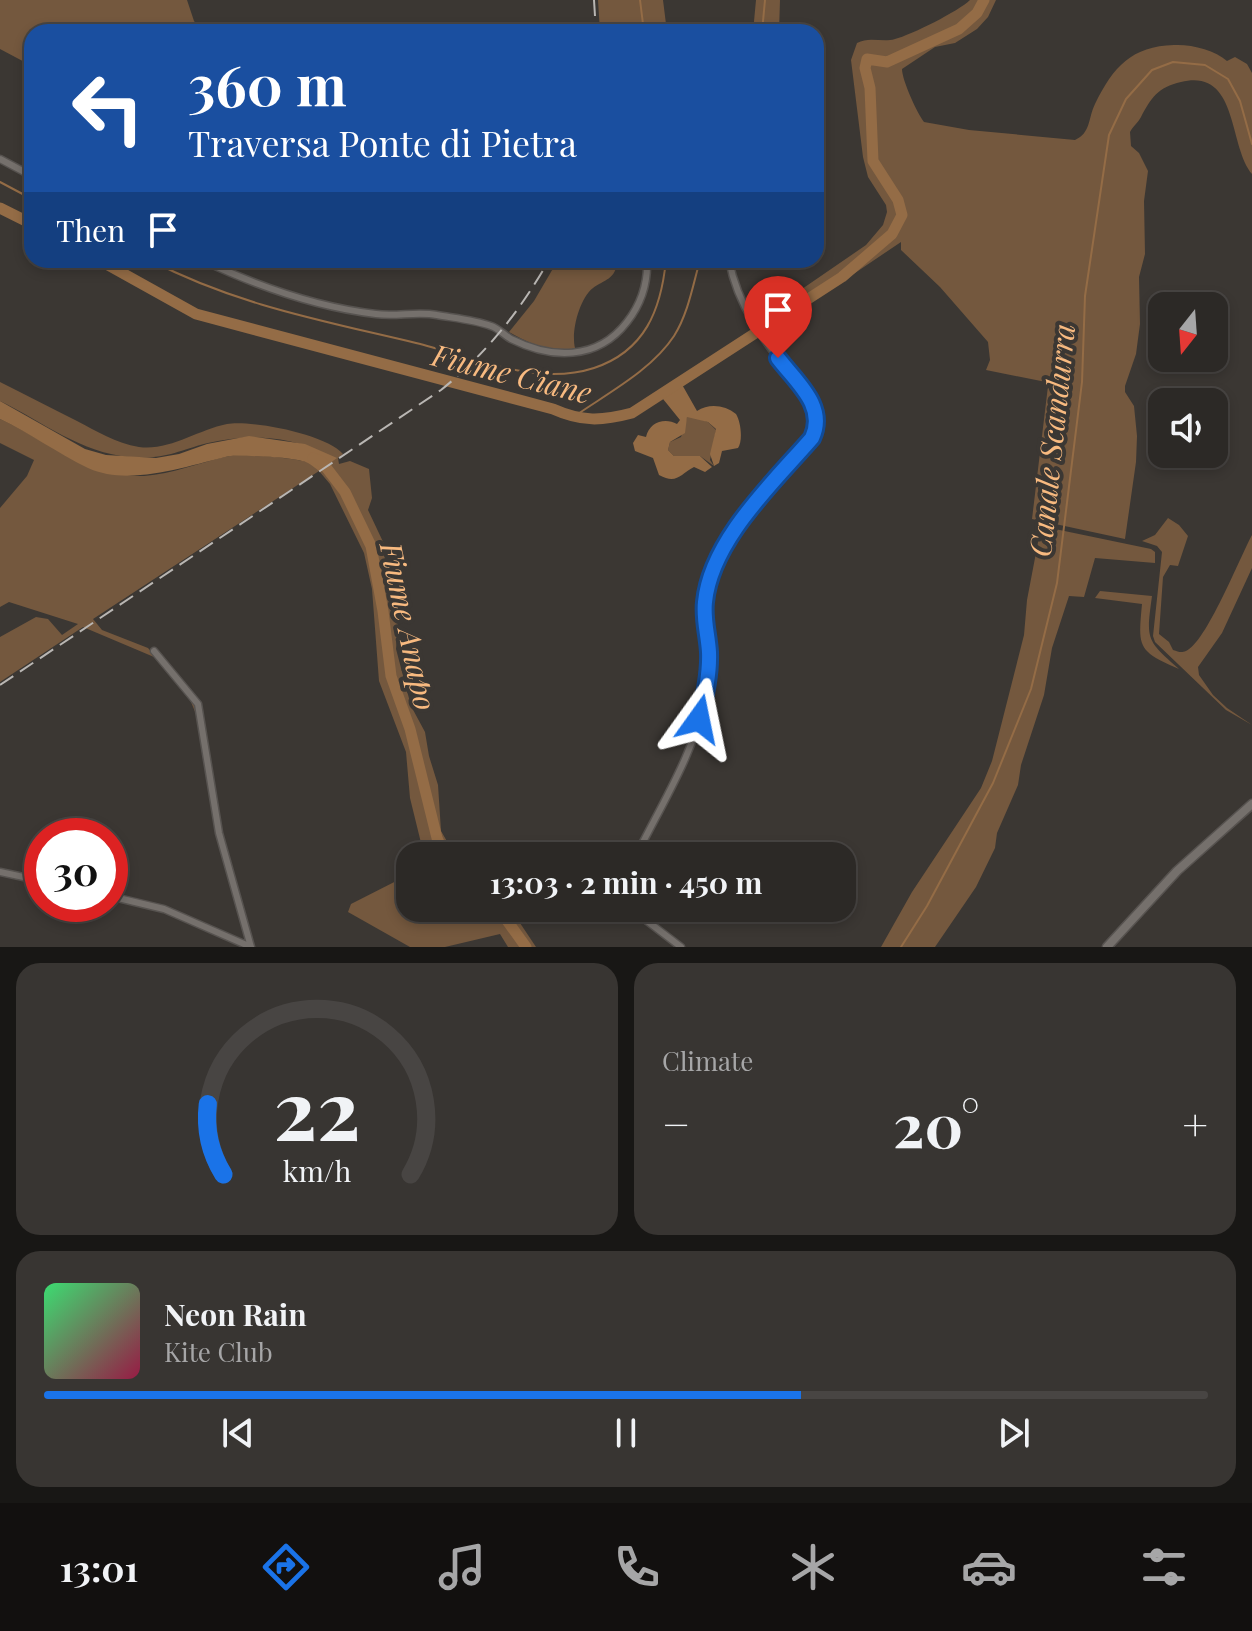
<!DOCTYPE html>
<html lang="en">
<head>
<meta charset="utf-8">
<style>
	:root { --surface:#2c2926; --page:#383532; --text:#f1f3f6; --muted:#a6a6a7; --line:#484543; --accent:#1a73e8 }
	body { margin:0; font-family:"Playfair Display",serif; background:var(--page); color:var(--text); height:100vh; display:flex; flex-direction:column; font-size:30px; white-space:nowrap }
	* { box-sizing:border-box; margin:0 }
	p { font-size:26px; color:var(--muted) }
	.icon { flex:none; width:44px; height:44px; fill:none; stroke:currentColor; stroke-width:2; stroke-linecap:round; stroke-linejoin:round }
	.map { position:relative; height:947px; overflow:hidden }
	.panel { display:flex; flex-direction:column; gap:16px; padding:16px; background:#181715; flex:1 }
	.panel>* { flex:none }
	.banner { position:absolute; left:24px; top:24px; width:800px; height:244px; border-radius:24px; box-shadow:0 4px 12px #0003,0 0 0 2px var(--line); background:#1a4fa0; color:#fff; overflow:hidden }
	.needle { width:52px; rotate:197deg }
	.tools { position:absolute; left:1148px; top:292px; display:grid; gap:16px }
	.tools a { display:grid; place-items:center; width:80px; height:80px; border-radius:16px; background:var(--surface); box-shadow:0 4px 12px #0003,0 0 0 2px var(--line); font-size:40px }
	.speed { position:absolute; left:24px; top:818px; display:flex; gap:16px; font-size:40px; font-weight:700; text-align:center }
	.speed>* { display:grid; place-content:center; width:104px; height:104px; border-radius:50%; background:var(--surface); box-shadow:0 4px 12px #0003,0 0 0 2px var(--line); line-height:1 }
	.speed .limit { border:12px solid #d22; background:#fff; color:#111 }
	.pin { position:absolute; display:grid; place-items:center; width:68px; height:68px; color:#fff; margin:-82px -34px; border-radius:50% 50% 50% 0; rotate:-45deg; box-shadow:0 0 8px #0007 }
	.pin .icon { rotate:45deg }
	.me { position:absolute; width:88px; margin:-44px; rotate:12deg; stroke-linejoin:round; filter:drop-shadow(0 0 6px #0008) }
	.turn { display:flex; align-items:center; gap:28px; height:168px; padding:0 32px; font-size:36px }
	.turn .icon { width:104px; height:104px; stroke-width:2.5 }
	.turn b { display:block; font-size:56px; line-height:68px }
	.then { display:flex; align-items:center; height:76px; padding:0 32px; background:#0003; gap:16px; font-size:30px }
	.big { font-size:60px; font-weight:700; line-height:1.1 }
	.panel .card { flex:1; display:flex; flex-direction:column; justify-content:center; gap:12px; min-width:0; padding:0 28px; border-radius:24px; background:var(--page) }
	.panel .dial { align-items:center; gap:0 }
	.dial svg { height:208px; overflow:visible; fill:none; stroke:var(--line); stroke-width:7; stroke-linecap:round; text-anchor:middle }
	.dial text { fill:var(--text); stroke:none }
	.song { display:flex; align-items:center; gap:24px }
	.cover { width:96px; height:96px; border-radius:12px; background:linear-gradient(135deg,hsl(140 70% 55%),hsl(340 70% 35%)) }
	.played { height:8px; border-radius:4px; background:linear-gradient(90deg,var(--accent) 65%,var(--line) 65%) }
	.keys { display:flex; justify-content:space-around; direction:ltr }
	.heat { display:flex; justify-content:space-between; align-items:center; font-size:44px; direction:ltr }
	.panel .tiles { flex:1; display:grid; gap:16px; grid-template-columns:1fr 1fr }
	.card:last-child { grid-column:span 2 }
	.trip { position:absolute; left:396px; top:842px; width:460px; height:80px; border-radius:24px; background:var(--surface); box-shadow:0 4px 12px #0003,0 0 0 2px var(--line); font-weight:700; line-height:80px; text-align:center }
	.menu { display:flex; height:128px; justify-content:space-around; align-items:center; background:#12100f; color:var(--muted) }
	.menu .icon { width:56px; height:56px }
	.menu .active { color:var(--accent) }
	.menu b { font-size:36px; color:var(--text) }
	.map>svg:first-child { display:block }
	.green { fill:#74583e }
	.water { fill:#946c46 }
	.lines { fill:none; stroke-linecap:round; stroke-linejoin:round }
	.stream { stroke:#946c46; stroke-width:2 }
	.river { stroke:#946c46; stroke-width:11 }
	.minor-casing { stroke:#575350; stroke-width:9 }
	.tertiary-casing { stroke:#575350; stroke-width:11 }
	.minor { stroke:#75706c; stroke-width:6 }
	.tertiary { stroke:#75706c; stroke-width:8 }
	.rail { stroke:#b9b6b3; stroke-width:2; stroke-dasharray:16 8; stroke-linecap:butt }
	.route-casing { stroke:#114b97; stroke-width:20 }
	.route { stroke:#1a73e8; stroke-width:14 }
	.labels { text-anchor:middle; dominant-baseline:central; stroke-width:8; stroke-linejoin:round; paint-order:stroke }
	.water-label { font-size:30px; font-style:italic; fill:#f8ba80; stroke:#3b3733 }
</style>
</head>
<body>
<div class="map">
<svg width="1252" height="947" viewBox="0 0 1252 947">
	<rect width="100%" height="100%" fill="#3b3733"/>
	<path class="green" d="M 0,0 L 187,0 L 194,21 L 202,32 L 125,32 L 118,22 L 109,32 L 32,32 L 32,66 L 0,49 Z
		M 598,0 L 663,0 L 667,32 L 600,32 Z
		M 756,0 L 780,0 L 779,32 L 753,32 Z
		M 970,0 L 996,0 L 988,17 L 977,29 L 955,43 L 935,47 L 902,69 C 902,80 917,113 924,122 L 969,130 L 1075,140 C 1091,133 1088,118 1095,104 C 1113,67 1132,46 1174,45 C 1191,44 1215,50 1227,61 L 1235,57 L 1247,64 L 1252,73 L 1252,174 C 1228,146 1239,68 1181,82 C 1158,87 1151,98 1141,117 C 1138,123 1133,126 1130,132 L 1131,146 L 1139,153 L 1148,171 L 1144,201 L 1145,254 L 1139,277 L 1140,324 L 1136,354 L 1125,386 L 1125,392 L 1134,406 L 1137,436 L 1136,462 L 1125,539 L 1032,519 L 1048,386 L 1046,382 L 986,370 L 990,360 L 988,342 L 940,287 L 901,250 L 901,242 L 763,335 L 752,314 L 760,318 L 866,245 L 883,225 L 887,212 L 886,205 L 868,177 L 863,157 L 851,60 L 857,43 C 870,36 882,43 895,39 C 911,35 959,11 970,0 Z
		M 558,260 L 617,262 C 616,279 604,280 593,288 C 579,299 571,332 575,348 C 554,355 528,343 509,332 L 534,301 Z
		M 0,382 C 26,395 51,408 77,421 C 96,431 116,443 139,447 C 170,451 197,430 227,424 C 252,420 326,434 343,454 L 338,458 L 339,464 L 350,461 L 369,469 L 372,498 L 368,510 L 394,565 L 399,612 L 396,649 L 411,706 L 425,732 L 429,756 L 438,785 L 441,831 L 452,850 L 460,856 L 427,856 L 423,851 L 410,798 L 406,752 L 379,681 L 372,589 L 364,553 L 330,484 L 319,471 L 93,619 L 102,630 L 148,648 L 196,704 L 198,719 L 189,697 L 154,657 L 83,627 L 0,682 L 0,637 L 36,617 L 48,619 L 62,635 L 78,624 L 9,602 L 0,607 L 0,508 L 27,476 L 34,460 L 0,443 L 0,419 C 43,439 95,478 144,476 C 172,474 201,462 229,456 C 254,454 283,457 308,462 L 323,453 C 287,435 246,434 208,443 C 176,451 165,460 130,457 C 81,453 43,422 0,401 Z
		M 691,416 L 708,422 L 716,430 L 710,460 L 714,466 L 700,456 L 674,456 L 668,450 L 670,442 L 681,437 L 687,417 Z
		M 1168,518 L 1179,525 L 1188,536 L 1178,566 L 1170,565 L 1163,577 L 1159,634 L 1169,642 L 1173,650 C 1179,652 1181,653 1186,651 C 1206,643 1240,557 1252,535 L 1252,568 L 1222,633 L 1198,667 L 1199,675 L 1213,695 L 1227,708 L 1252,725 L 1226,710 L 1155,642 L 1153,636 L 1162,552 L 1157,546 L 1142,541 L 1155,535 Z
		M 1050,528 L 1151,549 L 1155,552 L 1155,563 L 1095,558 L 1084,597 L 1069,596 L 1052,648 L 1044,695 L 1021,765 L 1018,785 L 997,833 L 995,848 L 976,887 L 935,947 L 881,947 L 912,892 L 981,788 L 992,761 L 1024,635 L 1027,600 L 1039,537 L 1041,532 Z
		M 1100,591 L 1152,596 C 1146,640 1146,640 1179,669 C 1137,651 1138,647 1142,604 L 1095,598 Z
		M 410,874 L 410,908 L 510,908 L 536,947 L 508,947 L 500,934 L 445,947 L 410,947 L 348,912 L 351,904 Z"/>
	<path class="water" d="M 680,381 L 697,411 C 709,403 725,405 736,414 C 741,422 743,441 738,448 L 722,451 L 719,463 L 714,466 L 710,454 L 716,429 L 708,422 L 687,417 L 685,433 L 670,442 L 668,450 L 674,456 L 700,456 L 712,467 L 705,472 L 694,467 C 680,474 677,485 659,475 L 653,458 L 635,451 L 633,443 L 638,435 L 646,437 C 649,422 665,417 677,424 L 680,420 L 659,394 Z
		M 0,401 L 85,449 L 106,455 L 156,458 L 179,454 L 207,444 L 249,436 L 305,444 L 337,458 L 319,471 C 315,468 312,465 308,463 C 297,457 243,455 229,456 C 187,466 129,487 88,468 C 57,453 30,433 0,419 Z"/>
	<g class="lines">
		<path class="stream" d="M 640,0 L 644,32
			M 762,32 L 765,0
			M 0,182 L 32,199
			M 150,260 C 236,305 324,321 416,343 C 472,357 536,387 594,368 C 645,351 661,310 666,260
			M 572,418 C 606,394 651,371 674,336 C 688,314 693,285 700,260
			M 901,947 L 927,906 L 993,783 L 1031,689 L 1057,583 L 1082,382 L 1085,296 L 1109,135 L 1126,99 L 1152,70 L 1173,62 L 1205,65 L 1228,79 L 1240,101 L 1252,144"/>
		<path class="river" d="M 0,208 L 32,224
			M 99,260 L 196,314 L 553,409 C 582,422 602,421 632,413 L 842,277 L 892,234 L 902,215 L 898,200 L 873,161 L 870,88 L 865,68 L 867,59 L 887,62 L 959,29 L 977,13 L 984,0
			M 313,458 L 322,462 L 345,492 L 371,546 L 383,611 L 391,676 L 410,729 L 437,838 L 445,856
			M 498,908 L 526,947"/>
		<defs>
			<path id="minor" d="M 0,159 L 32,176
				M 202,260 C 257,286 315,307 376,314 C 396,317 417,311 437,315 C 454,318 475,320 491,326 C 498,328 504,335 511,339 C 551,359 597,361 627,322 C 641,304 648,283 647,260
				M 154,651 L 198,704 L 219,833 L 251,947
				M 636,856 C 660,807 697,749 705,695 C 712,656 698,615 711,580 C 732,524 774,483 812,438 C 819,423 819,415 811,401 C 778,357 739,316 729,260
				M 0,872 L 42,881
				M 110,896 L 164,909 L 251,947
				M 630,908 L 681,947"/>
			<path id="tertiary" d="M 1107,947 L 1177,871 L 1252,804"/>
		</defs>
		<use href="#minor" class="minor-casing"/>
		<use href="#tertiary" class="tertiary-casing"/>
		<use href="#minor" class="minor"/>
		<use href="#tertiary" class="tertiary"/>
		<path class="rail" d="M 594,0 L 596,32
			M 0,685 L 441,390 C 487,353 520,311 549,260"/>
	</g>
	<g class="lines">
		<defs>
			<path id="route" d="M 699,719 C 705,697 710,675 709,652 C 708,635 703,619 705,602 C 711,540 774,482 812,438 C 827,406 796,382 778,358"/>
		</defs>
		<use href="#route" class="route-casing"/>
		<use href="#route" class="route"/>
	</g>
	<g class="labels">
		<g class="water-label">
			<text transform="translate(512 373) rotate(14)">Fiume Ciane</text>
			<text transform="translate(1051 440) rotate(-84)">Canale Scandurra</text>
			<text transform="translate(409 626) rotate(78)">Fiume Anapo</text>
		</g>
	</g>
</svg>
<div class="tools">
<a><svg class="needle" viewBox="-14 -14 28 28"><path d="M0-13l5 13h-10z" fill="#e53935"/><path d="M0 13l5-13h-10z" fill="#a6a6a7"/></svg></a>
<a><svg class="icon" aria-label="sound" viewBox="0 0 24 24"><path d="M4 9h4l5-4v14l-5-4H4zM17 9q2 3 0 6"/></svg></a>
</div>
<div class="speed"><div class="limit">30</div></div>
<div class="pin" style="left:778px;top:358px;background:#d93025"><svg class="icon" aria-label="arrive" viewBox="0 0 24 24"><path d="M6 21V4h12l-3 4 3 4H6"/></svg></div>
<svg class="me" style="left:699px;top:719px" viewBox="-20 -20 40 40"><path d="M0-17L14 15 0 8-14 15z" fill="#1a73e8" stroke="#fff" stroke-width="4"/></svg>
<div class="trip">13:03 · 2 min · 450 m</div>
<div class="banner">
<div class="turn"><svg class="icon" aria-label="left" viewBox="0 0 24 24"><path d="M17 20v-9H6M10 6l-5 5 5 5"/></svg><div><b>360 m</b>Traversa Ponte di Pietra</div></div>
<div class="then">Then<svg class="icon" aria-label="arrive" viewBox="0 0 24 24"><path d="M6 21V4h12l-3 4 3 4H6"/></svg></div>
</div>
</div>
<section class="panel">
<div class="tiles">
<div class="card dial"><svg viewBox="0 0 100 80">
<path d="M14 69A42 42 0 1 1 86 69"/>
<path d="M14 69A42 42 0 0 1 8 42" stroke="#1a73e8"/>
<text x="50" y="56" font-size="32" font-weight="700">22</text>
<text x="50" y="72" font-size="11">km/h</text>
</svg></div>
<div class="card"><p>Climate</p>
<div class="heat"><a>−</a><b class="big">20°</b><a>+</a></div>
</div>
<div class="card">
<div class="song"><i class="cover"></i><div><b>Neon Rain</b><p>Kite Club</p></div></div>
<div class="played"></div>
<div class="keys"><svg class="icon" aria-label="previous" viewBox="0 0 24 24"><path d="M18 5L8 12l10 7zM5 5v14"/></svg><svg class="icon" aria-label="pause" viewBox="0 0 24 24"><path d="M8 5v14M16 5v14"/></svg><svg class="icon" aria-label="next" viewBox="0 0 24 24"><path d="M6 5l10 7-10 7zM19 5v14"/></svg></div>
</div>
</div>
</section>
<nav class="menu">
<b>13:01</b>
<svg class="icon active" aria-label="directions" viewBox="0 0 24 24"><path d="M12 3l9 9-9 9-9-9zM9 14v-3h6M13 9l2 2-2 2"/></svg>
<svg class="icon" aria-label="music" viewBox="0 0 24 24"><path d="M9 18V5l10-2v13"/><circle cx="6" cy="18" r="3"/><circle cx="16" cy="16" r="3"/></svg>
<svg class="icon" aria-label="phone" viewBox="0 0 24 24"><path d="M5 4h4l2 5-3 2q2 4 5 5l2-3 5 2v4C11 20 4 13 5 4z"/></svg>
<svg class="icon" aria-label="climate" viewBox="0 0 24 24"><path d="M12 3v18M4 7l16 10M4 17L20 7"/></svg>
<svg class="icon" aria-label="car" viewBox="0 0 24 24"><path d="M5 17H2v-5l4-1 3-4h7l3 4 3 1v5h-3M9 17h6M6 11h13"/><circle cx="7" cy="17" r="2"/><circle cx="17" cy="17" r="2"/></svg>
<svg class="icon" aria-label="filters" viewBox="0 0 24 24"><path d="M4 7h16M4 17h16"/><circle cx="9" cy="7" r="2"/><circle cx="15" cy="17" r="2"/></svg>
</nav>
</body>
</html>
